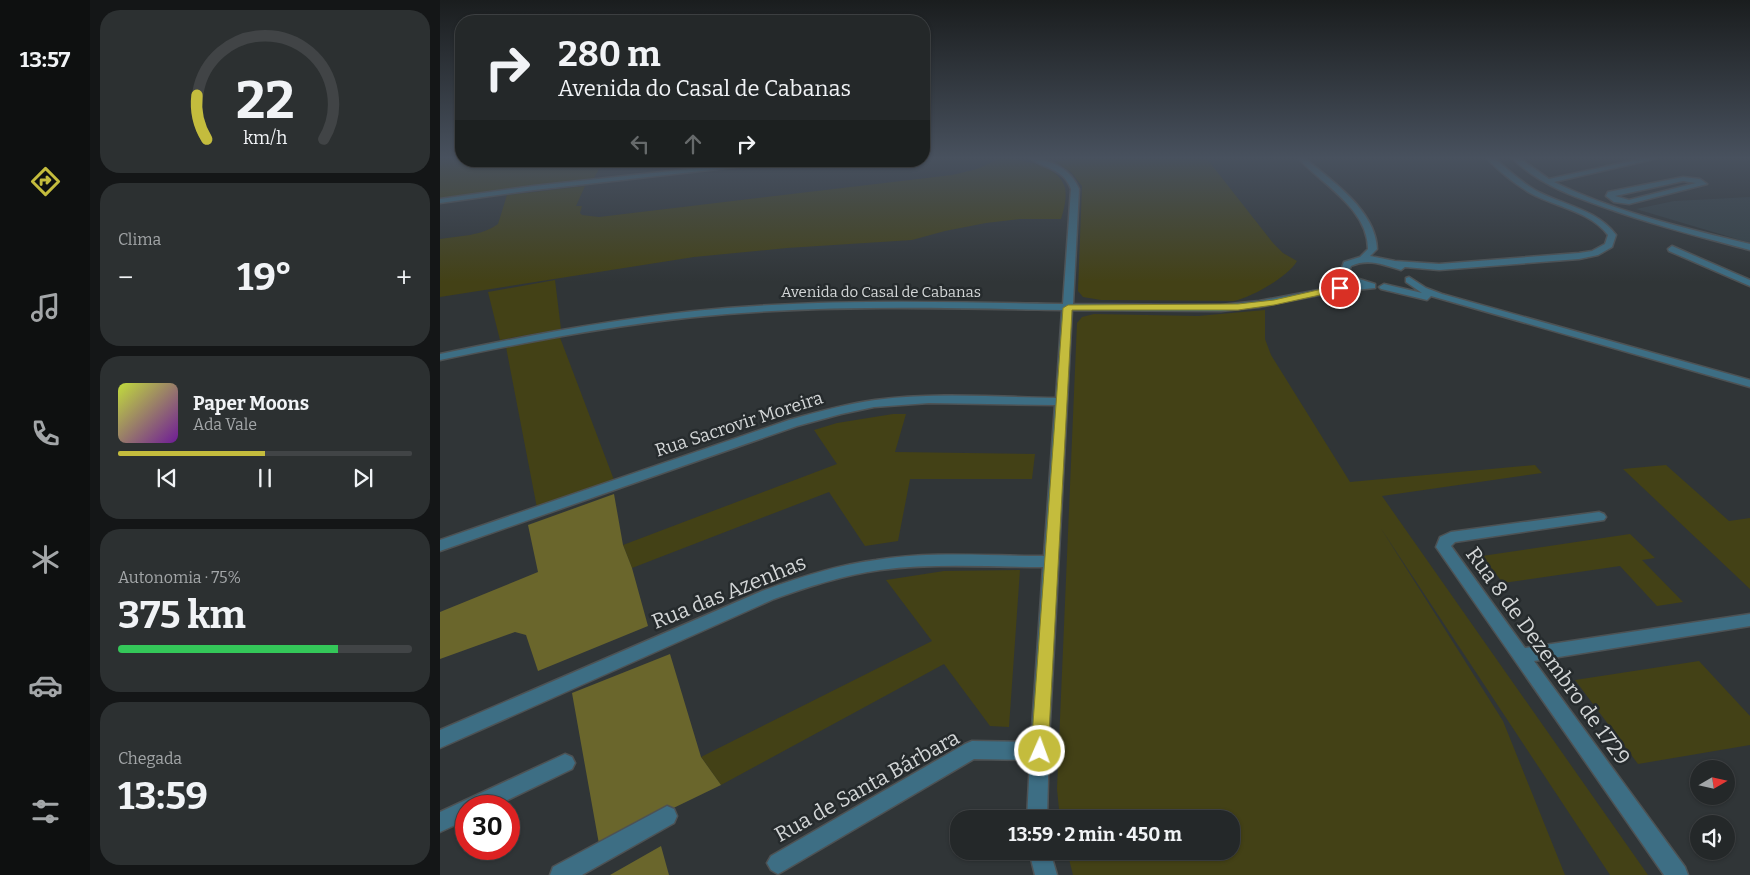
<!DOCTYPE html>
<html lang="pt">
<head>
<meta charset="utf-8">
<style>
	:root { --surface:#242829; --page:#2c3031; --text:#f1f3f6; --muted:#a3a6a8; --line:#414446; --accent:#c4bc3d }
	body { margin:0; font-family:Bitter,serif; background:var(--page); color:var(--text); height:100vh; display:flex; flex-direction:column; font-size:19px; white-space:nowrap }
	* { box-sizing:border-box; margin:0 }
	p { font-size:16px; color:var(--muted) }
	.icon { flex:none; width:28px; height:28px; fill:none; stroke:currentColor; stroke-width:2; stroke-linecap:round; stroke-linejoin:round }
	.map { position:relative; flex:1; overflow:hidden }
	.drawer { display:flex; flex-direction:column; gap:10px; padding:10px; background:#141617; width:350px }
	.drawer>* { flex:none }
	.hud { position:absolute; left:15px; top:15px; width:475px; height:152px; border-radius:20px; box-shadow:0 1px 4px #0004,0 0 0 1px var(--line); background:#242829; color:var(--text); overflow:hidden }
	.needle { width:32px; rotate:81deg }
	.tools { position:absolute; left:1250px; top:760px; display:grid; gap:10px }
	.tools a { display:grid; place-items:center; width:45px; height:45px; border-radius:50%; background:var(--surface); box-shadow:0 1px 4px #0004,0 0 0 1px var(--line); font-size:25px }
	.speed { position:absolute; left:15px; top:795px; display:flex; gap:10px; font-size:25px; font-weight:700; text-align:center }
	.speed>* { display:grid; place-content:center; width:65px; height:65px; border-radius:50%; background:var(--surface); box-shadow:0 1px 4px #0004,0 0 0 1px var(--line); line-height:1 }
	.speed .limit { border:8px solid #d22; background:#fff; color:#111 }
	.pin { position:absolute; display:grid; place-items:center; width:42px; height:42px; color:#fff; margin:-21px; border:2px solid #fff; border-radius:50%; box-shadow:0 1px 5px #0007 }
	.me { position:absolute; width:55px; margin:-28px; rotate:2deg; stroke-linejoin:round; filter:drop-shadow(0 0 4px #0008) }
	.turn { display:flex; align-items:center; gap:18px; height:105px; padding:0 20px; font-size:22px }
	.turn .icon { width:65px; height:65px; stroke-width:2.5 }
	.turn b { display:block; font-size:35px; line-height:42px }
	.lanes { display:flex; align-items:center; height:48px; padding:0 20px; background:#0003; justify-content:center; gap:25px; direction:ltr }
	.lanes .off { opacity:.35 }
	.big { font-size:38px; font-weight:700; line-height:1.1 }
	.drawer .tile { flex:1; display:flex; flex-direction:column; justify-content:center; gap:8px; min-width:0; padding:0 18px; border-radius:20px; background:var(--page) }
	.drawer .dial { align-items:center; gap:0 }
	.dial svg { height:130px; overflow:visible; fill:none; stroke:var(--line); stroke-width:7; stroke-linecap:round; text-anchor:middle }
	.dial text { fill:var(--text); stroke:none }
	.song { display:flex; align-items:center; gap:15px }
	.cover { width:60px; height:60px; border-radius:8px; background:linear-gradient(135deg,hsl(70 70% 55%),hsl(280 70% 35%)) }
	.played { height:5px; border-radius:2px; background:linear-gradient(90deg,var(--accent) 50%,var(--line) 50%) }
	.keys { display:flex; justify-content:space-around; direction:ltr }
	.heat { display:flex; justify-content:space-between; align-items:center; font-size:28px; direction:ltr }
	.charge { height:8px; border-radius:4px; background:linear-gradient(90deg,#34c759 75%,var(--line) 0) }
	.trip { position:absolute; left:510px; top:810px; width:290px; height:50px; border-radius:20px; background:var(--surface); box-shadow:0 1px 4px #0004,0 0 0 1px var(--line); font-weight:700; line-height:50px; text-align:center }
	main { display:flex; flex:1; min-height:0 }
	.tabs { display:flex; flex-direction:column; width:90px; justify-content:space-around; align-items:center; background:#0e1010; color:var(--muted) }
	.tabs .icon { width:35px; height:35px }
	.tabs .active { color:var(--accent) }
	.tabs b { font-size:22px; color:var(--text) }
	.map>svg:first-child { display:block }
	.built { fill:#354146 }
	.green { fill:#434116 }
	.forest { fill:#6a662c }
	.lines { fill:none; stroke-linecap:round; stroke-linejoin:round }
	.minor-casing { stroke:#4d5254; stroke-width:3 }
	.minor { fill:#3d6e84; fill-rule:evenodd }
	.route { fill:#c4bc3d; stroke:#7f7a28 }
	.labels { text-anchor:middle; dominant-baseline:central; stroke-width:5; stroke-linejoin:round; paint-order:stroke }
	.far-street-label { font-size:15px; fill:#d3d6d7; stroke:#262b2d }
	.street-label { font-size:18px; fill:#d3d6d7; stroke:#262b2d }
	.near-street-label { font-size:21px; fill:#d3d6d7; stroke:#262b2d }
</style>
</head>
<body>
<main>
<nav class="tabs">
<b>13:57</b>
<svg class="icon active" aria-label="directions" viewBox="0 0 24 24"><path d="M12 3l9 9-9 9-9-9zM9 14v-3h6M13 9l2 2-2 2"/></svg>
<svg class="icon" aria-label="music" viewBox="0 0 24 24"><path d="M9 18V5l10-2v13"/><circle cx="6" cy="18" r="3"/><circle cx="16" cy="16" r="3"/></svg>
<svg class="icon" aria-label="phone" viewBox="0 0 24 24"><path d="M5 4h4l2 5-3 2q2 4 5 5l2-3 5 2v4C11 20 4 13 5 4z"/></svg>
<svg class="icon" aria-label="climate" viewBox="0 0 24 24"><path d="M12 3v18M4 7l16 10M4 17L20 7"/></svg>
<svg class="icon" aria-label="car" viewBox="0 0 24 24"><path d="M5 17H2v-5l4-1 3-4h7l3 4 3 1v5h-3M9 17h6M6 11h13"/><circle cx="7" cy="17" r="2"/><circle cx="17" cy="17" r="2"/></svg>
<svg class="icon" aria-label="filters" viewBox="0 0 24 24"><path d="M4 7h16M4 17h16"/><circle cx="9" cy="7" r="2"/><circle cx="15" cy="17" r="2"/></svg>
</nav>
<section class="drawer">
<div class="tile dial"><svg viewBox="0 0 100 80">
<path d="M14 69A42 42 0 1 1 86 69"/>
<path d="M14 69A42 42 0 0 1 8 42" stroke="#c4bc3d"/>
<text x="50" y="56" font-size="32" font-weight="700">22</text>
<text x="50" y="72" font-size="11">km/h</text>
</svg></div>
<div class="tile"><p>Clima</p>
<div class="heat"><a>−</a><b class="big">19°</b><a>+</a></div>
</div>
<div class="tile">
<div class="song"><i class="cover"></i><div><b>Paper Moons</b><p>Ada Vale</p></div></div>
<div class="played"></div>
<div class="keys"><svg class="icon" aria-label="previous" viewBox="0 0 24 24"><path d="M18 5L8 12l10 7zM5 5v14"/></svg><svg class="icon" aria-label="pause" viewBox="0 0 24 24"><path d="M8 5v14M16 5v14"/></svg><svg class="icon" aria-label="next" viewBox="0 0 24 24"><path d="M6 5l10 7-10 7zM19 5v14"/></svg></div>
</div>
<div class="tile"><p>Autonomia · 75%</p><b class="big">375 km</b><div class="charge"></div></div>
<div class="tile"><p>Chegada</p><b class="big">13:59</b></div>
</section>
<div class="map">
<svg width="1310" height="875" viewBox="0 0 1310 875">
	<rect width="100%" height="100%" fill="#303537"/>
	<path class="built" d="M 1310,197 L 1310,243 L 1196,209 L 1234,201 Z"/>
	<path class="green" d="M 0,159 L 21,159 L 21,161 L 183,161 L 159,169 L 153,180 L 0,199 Z
		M 559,159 C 579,159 619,164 625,188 C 627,197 624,210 621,219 L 580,219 L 546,223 L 505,231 L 472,240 L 347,248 L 254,257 L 0,297 L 0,239 C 19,236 42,236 58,224 L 67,195 L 145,186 L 136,206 L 142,206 L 140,213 L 142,215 L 159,217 L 512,175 L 537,169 Z
		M 632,159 L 767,159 L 833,243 L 843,253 L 857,261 C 848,277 812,297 794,301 L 661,300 L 643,297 L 638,291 L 642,186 L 631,172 L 616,162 Z
		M 115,280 L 121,329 L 60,340 L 48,292 Z
		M 825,310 L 825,339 L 831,355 L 910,482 L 1095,465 L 1102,473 L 942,496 L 1208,875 L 1170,875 L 940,527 L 1063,721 L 1125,875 L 633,875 L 627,851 L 791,851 L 791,819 L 620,819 L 617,789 L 637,323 L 642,317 L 654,314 L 758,316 Z
		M 119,335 L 174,480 L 97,508 L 66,347 Z
		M 453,414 L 466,414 L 455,452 L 595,454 L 592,479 L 470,479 L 458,541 L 425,546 L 389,492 L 192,568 L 183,545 L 397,464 L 374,430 L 397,423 Z
		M 1226,465 L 1289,521 L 1310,518 L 1310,589 L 1183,469 Z
		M 1190,534 L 1215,558 L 1202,560 L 1243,602 L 1217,606 L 1180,566 L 1063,583 L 1042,556 Z
		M 580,570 L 569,727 L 550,726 L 504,664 L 281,785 L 261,757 L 492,641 L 446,580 L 504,571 Z
		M 1259,661 L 1310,716 L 1310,745 L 1198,764 L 1135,680 Z"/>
	<path class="forest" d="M 174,494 L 183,545 L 192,568 L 208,626 L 98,671 L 86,635 L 75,632 L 0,659 L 0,612 L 98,572 L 88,525 Z
		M 230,654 L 261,757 L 281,785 L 159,844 L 132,693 Z
		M 221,846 L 229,875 L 170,875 Z"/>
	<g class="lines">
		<defs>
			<path id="minor" d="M 591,159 C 611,159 631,169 639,189 L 633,304 L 781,305 L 819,301 L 884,289 L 899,276 L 904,262 L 920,257 L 928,249 C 928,209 883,185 859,159 L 866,159 C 893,182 936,211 937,249 L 930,256 L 955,261 L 999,264 L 1139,253 L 1152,251 L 1165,244 L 1168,235 C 1150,211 1115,207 1090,193 C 1075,184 1059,171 1047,159 L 1055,159 C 1068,169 1081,182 1095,190 C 1122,205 1157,209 1176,235 L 1172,247 L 1158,255 L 1139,259 L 999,270 L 965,267 L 961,270 C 943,265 929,258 911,266 L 909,271 L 916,278 L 935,284 L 935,288 L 894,292 L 819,307 L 781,311 L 632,310 L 609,740 L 607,819 L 587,819 L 590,760 L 534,759 L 345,870 L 338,874 L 331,870 L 327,863 L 331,856 L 525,744 L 532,741 L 591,742 L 603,567 C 549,567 494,563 440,570 C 403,575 368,587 334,599 L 0,748 L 0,730 L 322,591 C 360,577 397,565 436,560 C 492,551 548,556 604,556 L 615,405 L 489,403 L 434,407 L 401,414 L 357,426 L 0,551 L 0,540 L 349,420 C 377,412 406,404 435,400 C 495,392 556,397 616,398 L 622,310 C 511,308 398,305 287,314 C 190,322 95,340 0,360 L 0,354 C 95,334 190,316 287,308 C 399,299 511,302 623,304 L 631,189 C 624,169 606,169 591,159 ZM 906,279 L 915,284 L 896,286 Z
				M 1073,159 L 1081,159 L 1109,179 L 1200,159 L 1214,159 L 1114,182 C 1175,212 1244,228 1310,244 L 1310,250 C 1265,238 1221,227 1178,212 C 1140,199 1102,187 1073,159 Z
				M 322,161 L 347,161 L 94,190 L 0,203 L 0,199 L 94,186 Z
				M 1243,177 L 1260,179 L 1267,184 L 1189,204 L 1174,202 L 1166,196 L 1168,192 ZM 1243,181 L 1256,183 L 1189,200 L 1175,196 Z
				M 1232,246 L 1310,280 L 1310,286 L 1229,251 L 1228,249 Z
				M 969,277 L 986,288 L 1002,294 L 1310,380 L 1310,387 L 991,296 L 987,300 L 941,289 L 939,287 L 944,284 L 982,293 L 966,282 L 966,278 Z
				M 1159,512 L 1164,514 L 1166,517 L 1164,520 L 1015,542 L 1011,546 L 1085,648 L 1310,614 L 1310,626 L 1094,661 L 1245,867 L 1248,875 L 1224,875 L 996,547 L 1000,537 L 1011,532 Z
				M 125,754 L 132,757 L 135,763 L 132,769 L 55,806 L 26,806 L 26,820 L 0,832 L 0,812 Z
				M 227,806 L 234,809 L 237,816 L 234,823 L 142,875 L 110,875 L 113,867 Z
				M 589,851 L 610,851 L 617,875 L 595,875 Z"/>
		</defs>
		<use href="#minor" class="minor-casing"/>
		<use href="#minor" class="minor"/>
	</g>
	<linearGradient id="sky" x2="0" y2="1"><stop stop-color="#1a1d1e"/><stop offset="0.56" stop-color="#48515e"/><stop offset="1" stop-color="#48515e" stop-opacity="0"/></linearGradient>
	<rect width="1310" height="282" fill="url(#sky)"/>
	<path class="route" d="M 900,285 L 903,286 L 903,290 L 834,305 L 798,310 L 632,310 L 608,751 L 606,757 L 600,759 L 594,757 L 591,751 L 623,308 L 628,305 L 798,304 L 834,300 Z"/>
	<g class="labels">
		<g class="far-street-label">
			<text x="441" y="292">Avenida do Casal de Cabanas</text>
		</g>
		<g class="street-label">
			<text transform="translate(299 424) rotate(-18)">Rua Sacrovir Moreira</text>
		</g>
		<g class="near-street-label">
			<text transform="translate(289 592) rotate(-22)">Rua das Azenhas</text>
			<text transform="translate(1108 656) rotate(54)">Rua 8 de Dezembro de 1729</text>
			<text transform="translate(427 786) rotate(-29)">Rua de Santa Bárbara</text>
		</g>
	</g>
</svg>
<div class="tools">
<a><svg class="needle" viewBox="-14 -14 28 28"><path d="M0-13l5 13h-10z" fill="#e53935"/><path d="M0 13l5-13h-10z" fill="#a3a6a8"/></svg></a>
<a><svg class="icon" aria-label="sound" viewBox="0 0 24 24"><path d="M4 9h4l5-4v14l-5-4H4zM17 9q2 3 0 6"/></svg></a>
</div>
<div class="speed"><div class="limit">30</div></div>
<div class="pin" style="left:900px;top:288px;background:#d93025"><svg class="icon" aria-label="arrive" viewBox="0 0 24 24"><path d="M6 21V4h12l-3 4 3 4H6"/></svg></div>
<svg class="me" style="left:600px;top:751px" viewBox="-20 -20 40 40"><circle r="17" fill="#c4bc3d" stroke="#fff" stroke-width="3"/><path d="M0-11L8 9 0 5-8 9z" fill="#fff"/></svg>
<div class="trip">13:59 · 2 min · 450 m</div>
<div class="hud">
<div class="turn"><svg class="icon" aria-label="right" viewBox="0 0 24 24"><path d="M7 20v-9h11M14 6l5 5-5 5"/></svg><div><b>280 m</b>Avenida do Casal de Cabanas</div></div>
<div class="lanes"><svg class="icon off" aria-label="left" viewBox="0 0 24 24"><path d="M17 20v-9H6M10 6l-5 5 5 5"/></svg><svg class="icon off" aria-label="ahead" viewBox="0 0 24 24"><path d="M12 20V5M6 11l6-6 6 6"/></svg><svg class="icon" aria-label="right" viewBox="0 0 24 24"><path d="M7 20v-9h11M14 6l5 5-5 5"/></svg></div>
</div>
</div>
</main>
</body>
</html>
